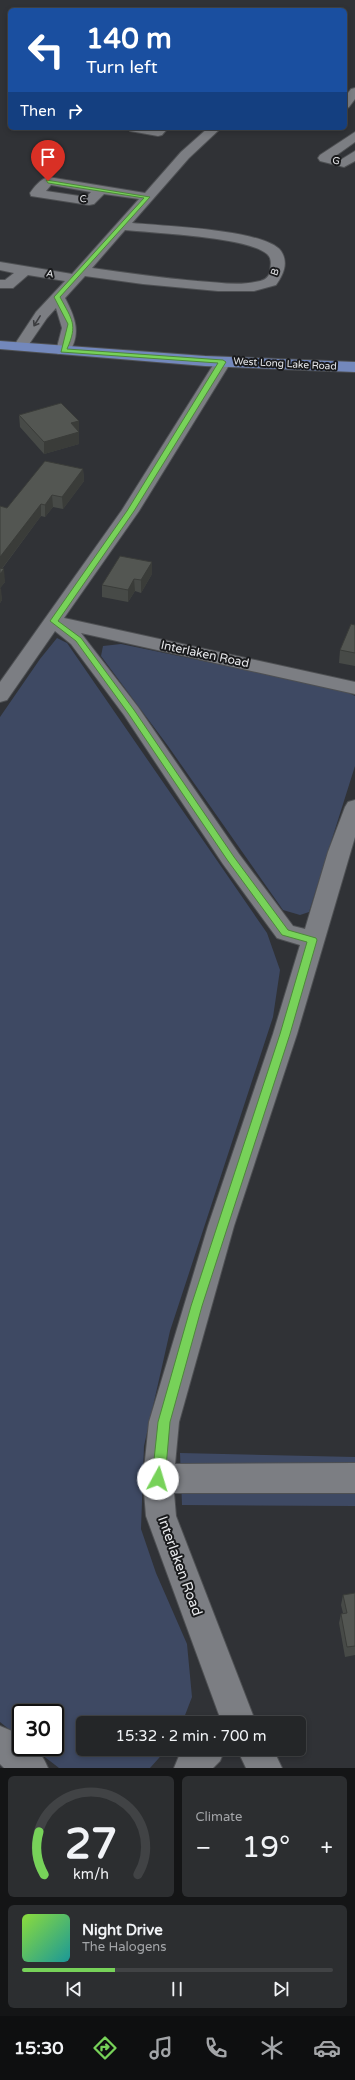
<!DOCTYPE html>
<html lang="en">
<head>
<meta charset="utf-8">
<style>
	:root { --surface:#242628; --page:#2c2e30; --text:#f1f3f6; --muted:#a3a5a8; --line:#414345; --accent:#77d259 }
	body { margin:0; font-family:"Varela Round",sans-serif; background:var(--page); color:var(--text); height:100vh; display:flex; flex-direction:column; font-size:15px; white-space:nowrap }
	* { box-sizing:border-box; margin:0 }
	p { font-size:13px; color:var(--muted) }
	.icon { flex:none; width:22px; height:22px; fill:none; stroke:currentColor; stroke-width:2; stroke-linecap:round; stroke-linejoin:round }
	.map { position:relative; height:1768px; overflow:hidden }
	.panel { display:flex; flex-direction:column; gap:8px; padding:8px; background:#141516; flex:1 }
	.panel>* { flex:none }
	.guide { position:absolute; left:8px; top:8px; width:339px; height:122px; border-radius:6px; box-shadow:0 2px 6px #0003,0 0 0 1px var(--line); background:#1a4fa0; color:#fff; overflow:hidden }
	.speed { position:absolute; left:12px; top:1704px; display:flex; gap:8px; font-size:20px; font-weight:700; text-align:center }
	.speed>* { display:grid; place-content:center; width:52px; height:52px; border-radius:50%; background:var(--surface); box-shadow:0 2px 6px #0003,0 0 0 1px var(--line); line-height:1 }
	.speed .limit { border:2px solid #111; border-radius:6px; background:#fff; color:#111 }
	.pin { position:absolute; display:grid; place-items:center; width:34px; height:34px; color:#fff; margin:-41px -17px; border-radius:50% 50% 50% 0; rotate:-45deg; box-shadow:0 0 4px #0007 }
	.pin .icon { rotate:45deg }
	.me { position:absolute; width:44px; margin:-22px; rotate:6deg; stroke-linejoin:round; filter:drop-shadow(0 0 3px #0008) }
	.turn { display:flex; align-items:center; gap:14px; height:84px; padding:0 12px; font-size:18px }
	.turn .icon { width:52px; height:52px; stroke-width:2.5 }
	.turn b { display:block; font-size:28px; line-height:34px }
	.then { display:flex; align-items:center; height:38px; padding:0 12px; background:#0003; gap:8px; font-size:15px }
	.big { font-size:30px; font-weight:600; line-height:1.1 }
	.panel .widget { flex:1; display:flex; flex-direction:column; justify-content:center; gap:6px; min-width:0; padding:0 14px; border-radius:6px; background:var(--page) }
	.panel .dial { align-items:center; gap:0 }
	.dial svg { height:104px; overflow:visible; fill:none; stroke:var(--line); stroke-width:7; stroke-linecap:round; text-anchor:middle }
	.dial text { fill:var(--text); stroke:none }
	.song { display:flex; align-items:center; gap:12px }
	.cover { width:48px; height:48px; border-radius:6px; background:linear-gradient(135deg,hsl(90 70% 55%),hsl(180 70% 35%)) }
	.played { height:4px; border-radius:2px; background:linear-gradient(90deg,var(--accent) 30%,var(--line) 30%) }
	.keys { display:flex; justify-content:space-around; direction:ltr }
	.heat { display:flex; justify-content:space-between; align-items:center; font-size:22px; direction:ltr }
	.panel .tiles { flex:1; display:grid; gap:8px; grid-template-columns:1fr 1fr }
	.widget:last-child { grid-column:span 2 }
	.trip { position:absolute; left:76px; top:1716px; width:230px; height:40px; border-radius:6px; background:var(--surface); box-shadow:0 2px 6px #0003,0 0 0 1px var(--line); font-weight:600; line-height:40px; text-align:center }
	.tabs { display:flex; height:64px; justify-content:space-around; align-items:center; background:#0e0f10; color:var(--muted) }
	.tabs .icon { width:28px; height:28px }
	.tabs .on { color:var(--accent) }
	.tabs b { font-size:18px; color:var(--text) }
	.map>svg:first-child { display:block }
	.green { fill:#3e4963 }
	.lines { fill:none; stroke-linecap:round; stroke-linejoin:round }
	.minor-casing { stroke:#4e5053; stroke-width:2 }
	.major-casing { stroke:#4e5053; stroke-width:2 }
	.minor { fill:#7c7e83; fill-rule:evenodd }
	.major { fill:#7388bc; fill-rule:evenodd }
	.wall { fill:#474a47 }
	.shaded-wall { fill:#3a3c39 }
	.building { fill:#535652; stroke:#3a3c39 }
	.oneway { stroke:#3c3d40 }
	.route { fill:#77d259; stroke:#4d883a }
	.labels { text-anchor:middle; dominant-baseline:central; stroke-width:4; stroke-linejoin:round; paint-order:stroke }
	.far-street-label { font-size:10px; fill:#e7e8eb; stroke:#191a1c }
	.street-label { font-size:12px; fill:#e7e8eb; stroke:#191a1c }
	.near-street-label { font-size:14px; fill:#e7e8eb; stroke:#191a1c }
</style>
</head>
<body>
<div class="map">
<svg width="355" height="1768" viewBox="0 0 355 1768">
	<rect width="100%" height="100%" fill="#303236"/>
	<path class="green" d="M 57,638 L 67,643 L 267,933 L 280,970 L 273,1017 L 170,1331 L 144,1446 L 141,1529 L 156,1573 L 187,1644 L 192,1697 L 182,1723 L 83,1723 L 83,1749 L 167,1749 L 150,1768 L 59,1768 L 32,1747 L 55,1747 L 55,1713 L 21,1713 L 21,1739 L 0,1722 L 0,717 L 40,659 Z
		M 121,644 L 343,690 L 355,696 L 355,766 L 309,912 L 300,915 L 283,910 L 168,746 L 101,656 L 103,646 Z
		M 180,1453 L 355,1457 L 355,1506 L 182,1505 Z"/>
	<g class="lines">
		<defs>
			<path id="minor" d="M 355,88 L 355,99 L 349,107 L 345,109 L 345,97 L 351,89 Z
				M 128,128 L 168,128 L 162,135 L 158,136 L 130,131 Z
				M 208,128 L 221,128 L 189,158 L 132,223 C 161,226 264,229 281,251 C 289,263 283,275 276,285 L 254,291 L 218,291 L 143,284 L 85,276 L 65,298 C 75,317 82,334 68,354 L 58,354 L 56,351 L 62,328 L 56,308 L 47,318 L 25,350 L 15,350 L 13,347 L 36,312 L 65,281 L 28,275 L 13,288 L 0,288 L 0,280 L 5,280 L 14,273 L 0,270 L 0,262 L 72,274 L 139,199 L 104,194 L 94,204 L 89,205 L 31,196 L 30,193 C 34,187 41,179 48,177 L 145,193 L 181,152 ZM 51,185 L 91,192 L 86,197 L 46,191 ZM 125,230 C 155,233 248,237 267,254 C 272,258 271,265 270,271 C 269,279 262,281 255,282 C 237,286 215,282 197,281 C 162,278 127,273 92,268 Z
				M 355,132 L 355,142 L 334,157 L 342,159 L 355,151 L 355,161 L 344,167 L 320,161 L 318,158 L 320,155 Z
				M 223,357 L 228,359 L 231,362 L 139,511 L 64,618 L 355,682 L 355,694 L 81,633 L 138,707 L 239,854 L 293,926 L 305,929 L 328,852 L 345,807 L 348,802 L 355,800 L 355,837 L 297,1034 L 234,1226 L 179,1422 L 175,1464 L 355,1463 L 355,1493 L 174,1493 L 176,1516 L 256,1723 L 222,1723 L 146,1516 L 143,1479 L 149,1422 L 208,1226 L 273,1034 L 300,945 L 277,938 L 223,864 L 124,715 L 71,644 L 55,631 L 7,700 L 0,702 L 0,682 L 122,510 L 215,362 L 218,359 Z
				M 0,1726 L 12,1731 L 21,1739 L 21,1747 C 37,1747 42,1754 48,1768 L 4,1768 L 0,1764 Z
				M 186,1749 L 225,1749 L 220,1761 L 213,1768 L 174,1768 L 179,1756 Z
				M 237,1749 L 273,1749 L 282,1768 L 246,1768 Z"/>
			<path id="major" d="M 0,341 L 205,356 L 355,362 L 355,372 L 205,366 L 0,349 Z"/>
		</defs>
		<use href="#minor" class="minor-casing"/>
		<use href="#major" class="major-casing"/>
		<use href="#minor" class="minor"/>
		<use href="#major" class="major"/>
	</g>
	<path class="wall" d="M 19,415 L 79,433 L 79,444 L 44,454 L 20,427 Z
		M 83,469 L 84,481 L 63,509 L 53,507 L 45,517 L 41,516 L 2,569 L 5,582 L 0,588 L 2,600 L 0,603 L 0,506 L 7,508 Z
		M 152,574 L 141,593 L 135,591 L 128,602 L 102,597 L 102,585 Z
		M 355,625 L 355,666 L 339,663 L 340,650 Z
		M 355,1593 L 355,1655 L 345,1657 L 339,1623 L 341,1614 L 343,1613 L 341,1605 L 343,1595 Z"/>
	<path class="shaded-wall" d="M 79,421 L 79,444 L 44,454 L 44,442 L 71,423 Z
		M 83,469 L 84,481 L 63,509 L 62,497 Z
		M 52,495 L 53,507 L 45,517 L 45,505 Z
		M 41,504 L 41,516 L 0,571 L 0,557 Z
		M 152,562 L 152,574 L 141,593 L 141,580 Z
		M 4,569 L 5,582 L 0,588 L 0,574 Z
		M 134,579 L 135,591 L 128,602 L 128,590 Z
		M 1,588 L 2,600 L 0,603 L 0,589 Z"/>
	<path class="building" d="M 61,403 L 79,421 L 71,423 L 79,432 L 44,442 L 19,415 Z
		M 45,461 L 83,469 L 62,497 L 52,495 L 45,505 L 41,504 L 0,557 L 0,506 L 7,508 Z
		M 120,556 L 152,562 L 141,580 L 134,579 L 128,590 L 102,585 Z
		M 0,568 L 4,569 L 0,574 Z
		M 351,624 L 355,625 L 355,653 L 340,650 Z
		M 355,1593 L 355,1646 L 347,1647 L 341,1614 L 347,1613 L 343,1595 Z"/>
	<defs><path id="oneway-shaft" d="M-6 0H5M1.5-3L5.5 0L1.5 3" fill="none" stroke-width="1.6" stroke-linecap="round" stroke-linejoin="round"/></defs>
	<use class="oneway" href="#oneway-shaft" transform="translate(37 321) rotate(122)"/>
	<path class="route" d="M 46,180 L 150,197 L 60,297 C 72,320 78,324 67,349 L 223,360 L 226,362 L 134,511 L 58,621 L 81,638 L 134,710 L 234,857 L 288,930 L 316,938 L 317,940 L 290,1034 L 202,1306 L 170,1422 L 165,1479 L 163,1483 L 158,1485 L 154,1483 L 152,1479 L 158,1422 L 191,1306 L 280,1034 L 307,942 L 282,935 L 228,861 L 128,713 L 76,641 L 50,621 L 127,511 L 218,363 L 61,352 L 68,324 L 54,297 L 144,198 L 48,183 Z"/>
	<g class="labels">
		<g class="far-street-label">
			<text transform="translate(336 161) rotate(13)">G</text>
			<text transform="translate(83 199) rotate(2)">C</text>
			<text transform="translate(275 272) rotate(-71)">B</text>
			<text transform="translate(50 274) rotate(10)">A</text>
			<text transform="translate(285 364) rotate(3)">West Long Lake Road</text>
		</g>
		<g class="street-label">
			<text transform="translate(205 654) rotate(12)">Interlaken Road</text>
		</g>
		<g class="near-street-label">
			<text transform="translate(180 1566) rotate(70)">Interlaken Road</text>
		</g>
	</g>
</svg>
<div class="speed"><div class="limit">30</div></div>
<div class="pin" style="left:48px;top:181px;background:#d93025"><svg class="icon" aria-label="arrive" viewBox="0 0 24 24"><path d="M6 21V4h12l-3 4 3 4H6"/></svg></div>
<svg class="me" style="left:158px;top:1479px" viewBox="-20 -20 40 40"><circle r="19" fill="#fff"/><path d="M0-13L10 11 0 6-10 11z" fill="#77d259"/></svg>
<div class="trip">15:32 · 2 min · 700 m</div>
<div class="guide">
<div class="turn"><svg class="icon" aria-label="left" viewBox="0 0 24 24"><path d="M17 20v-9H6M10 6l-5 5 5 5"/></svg><div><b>140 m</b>Turn left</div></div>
<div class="then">Then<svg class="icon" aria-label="right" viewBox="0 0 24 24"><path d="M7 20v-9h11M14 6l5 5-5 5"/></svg></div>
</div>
</div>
<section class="panel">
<div class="tiles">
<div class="widget dial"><svg viewBox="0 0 100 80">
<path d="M14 69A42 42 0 1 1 86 69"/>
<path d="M14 69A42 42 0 0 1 10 36" stroke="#77d259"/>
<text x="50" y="56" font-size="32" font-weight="700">27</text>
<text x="50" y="72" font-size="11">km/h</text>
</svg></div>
<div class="widget"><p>Climate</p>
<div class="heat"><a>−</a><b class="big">19°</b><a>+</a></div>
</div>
<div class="widget">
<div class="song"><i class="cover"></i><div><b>Night Drive</b><p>The Halogens</p></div></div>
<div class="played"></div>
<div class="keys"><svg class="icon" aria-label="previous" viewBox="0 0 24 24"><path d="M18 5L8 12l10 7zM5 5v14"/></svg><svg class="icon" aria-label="pause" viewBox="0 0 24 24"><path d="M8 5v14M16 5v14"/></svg><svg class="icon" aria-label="next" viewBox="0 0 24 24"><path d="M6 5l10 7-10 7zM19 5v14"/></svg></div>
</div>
</div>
</section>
<nav class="tabs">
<b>15:30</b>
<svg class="icon on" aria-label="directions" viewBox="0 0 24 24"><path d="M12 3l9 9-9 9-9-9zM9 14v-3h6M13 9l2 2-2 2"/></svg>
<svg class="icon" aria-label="music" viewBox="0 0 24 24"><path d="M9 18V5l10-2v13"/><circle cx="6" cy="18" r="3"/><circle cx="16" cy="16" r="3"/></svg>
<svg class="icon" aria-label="phone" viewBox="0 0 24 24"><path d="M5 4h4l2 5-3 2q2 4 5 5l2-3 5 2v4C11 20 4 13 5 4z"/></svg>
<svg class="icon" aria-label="climate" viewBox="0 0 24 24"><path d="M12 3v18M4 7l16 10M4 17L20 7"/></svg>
<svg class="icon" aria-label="car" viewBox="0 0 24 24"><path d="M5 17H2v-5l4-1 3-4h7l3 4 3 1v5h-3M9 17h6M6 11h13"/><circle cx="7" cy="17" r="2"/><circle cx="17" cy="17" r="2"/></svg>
</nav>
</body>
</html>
